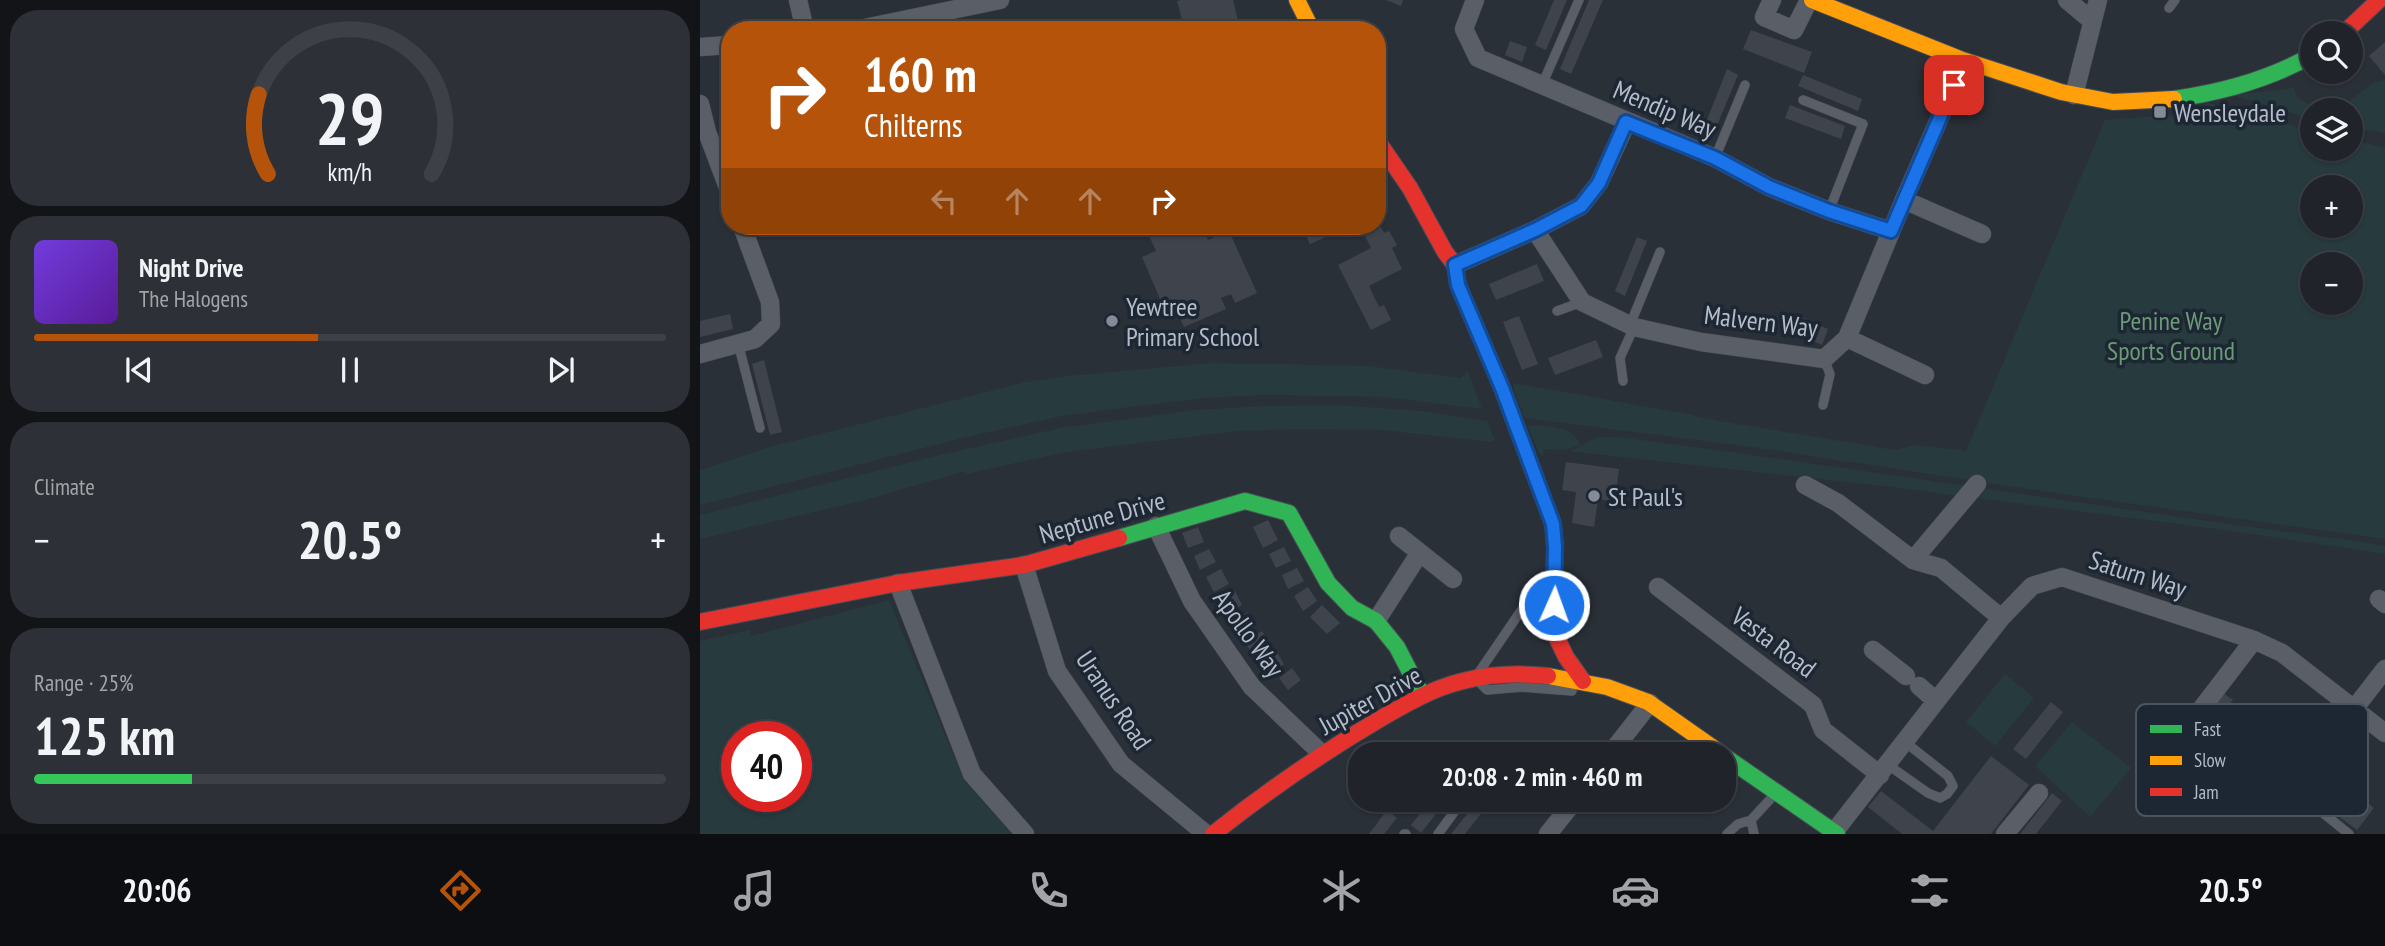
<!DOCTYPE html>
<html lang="en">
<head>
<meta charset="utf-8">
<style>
	:root { --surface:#20242a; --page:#2d3036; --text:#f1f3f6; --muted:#a2a4a8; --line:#3d4147; --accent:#b45309 }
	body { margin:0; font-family:"PT Sans Narrow",sans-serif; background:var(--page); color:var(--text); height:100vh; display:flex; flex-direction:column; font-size:26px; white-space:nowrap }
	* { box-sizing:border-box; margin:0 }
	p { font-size:23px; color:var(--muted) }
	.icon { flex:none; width:38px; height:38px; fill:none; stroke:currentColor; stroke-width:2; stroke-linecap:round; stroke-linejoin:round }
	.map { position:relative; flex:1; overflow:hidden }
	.side { display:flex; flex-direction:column; gap:10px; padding:10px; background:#121417; width:700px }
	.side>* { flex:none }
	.banner { position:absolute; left:21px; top:21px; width:665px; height:214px; border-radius:28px; box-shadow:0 2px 5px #0004,0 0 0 2px var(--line); background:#b45309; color:#fff; overflow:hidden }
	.buttons { position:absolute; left:1600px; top:21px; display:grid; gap:14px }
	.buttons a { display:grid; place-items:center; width:63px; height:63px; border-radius:50%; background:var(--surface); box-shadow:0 2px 5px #0004,0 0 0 2px var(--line); font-size:35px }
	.speed { position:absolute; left:21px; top:721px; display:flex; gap:14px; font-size:35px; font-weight:700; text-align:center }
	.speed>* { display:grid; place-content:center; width:91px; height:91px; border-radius:50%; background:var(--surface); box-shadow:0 2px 5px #0004,0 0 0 2px var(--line); line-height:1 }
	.speed .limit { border:10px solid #d22; background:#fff; color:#111 }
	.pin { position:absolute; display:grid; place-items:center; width:60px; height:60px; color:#fff; margin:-30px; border-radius:14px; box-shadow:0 4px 10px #0006 }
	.me { position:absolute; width:77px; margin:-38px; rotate:2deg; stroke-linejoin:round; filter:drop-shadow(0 0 5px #0008) }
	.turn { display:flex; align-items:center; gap:24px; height:147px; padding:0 28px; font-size:32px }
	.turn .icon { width:91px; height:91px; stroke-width:2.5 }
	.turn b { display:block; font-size:49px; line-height:60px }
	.lanes { display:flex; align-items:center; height:66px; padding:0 28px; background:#0003; justify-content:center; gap:35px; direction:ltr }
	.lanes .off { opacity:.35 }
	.big { font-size:52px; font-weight:800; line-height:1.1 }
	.side .tile { flex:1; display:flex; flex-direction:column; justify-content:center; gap:10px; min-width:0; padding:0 24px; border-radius:28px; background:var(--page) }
	.side .dial { align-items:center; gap:0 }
	.dial svg { height:182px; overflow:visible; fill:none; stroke:var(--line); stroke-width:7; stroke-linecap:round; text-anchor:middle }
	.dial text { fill:var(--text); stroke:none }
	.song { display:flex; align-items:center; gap:21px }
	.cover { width:84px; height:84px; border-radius:10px; background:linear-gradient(135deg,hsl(260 70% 55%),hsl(270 70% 35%)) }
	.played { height:7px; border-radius:4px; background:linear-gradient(90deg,var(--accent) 45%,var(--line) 45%) }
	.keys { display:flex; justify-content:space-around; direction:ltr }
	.heat { display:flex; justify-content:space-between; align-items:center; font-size:38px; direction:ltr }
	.charge { height:10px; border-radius:5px; background:linear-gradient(90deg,#34c759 25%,var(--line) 0) }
	.trip { position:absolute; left:648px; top:742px; width:388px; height:70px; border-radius:28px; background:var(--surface); box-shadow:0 2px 5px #0004,0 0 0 2px var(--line); font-weight:800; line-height:70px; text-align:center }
	.tabs { display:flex; height:112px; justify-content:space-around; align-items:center; background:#0d0e11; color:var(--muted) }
	.tabs .icon { width:49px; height:49px }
	.tabs .selected { color:var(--accent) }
	.tabs b { font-size:32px; color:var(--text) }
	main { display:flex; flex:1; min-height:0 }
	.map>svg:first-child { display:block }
	.green { fill:#273a3e; fill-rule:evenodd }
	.building { fill:#3f444c }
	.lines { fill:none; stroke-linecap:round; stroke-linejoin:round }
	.lane-casing { stroke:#484c55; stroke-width:10 }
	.street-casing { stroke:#484c55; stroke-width:19 }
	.fast-casing { stroke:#484c55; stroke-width:18 }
	.slow-casing { stroke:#484c55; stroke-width:18 }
	.jam-casing { stroke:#484c55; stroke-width:18 }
	.lane { stroke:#5a5e66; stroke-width:9 }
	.street { stroke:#5a5e66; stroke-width:18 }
	.fast { stroke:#30b455; stroke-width:16 }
	.slow { stroke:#ff9f0a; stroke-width:16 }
	.jam { stroke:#e5322d; stroke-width:16 }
	.route-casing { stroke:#114b97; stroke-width:18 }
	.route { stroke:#1a73e8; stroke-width:12 }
	.poi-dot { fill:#848b96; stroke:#1d2633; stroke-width:2.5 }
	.labels { text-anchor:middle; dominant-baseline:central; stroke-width:7; stroke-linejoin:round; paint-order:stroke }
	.street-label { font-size:26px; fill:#b4bcc9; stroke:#1d2633 }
	.poi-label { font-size:26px; fill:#b4bcc9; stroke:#1d2633; text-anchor:start }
	.park-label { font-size:26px; fill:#6b9a76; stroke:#1d2633 }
	.key { fill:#1d2633; stroke:#4a5360; stroke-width:2 }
	.key-label { font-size:19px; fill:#b4bcc9 }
</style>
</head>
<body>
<main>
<section class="side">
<div class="tile dial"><svg viewBox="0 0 100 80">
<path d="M14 69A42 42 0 1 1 86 69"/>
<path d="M14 69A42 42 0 0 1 10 34" stroke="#b45309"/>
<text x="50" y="56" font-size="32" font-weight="700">29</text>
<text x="50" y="72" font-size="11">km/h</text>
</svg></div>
<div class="tile">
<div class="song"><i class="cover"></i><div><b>Night Drive</b><p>The Halogens</p></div></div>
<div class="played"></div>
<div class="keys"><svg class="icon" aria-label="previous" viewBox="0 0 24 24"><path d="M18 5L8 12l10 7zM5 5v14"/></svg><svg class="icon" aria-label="pause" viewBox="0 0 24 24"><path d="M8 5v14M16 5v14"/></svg><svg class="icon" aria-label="next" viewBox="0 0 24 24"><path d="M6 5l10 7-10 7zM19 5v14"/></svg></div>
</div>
<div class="tile"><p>Climate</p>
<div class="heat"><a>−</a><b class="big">20.5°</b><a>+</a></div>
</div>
<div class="tile"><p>Range · 25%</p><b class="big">125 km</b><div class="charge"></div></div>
</section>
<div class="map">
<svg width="1685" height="834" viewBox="0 0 1685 834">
	<rect width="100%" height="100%" fill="#2a3038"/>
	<path class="green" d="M 1685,80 L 1685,133 L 1650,127 L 1650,110 L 1637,110 L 1675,82 Z
		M 1594,88 L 1597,97 L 1618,110 L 1612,110 L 1612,119 L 1533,95 Z
		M 1508,103 L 1612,131 L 1612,149 L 1650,149 L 1650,140 L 1685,147 L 1685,539 L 1369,495 L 1052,447 L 825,418 L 814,391 L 814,383 L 993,415 L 995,417 L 1195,450 L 1216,445 L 1266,451 L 1405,120 L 1483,114 ZM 1612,187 L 1650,187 L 1650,226 L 1612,226 ZM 1612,264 L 1650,264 L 1650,303 L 1612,303 Z
		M 512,363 L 668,366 L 761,378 L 766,372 L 768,372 L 782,409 L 685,397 L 564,395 L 505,398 L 406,410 L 362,416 L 267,437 L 0,505 L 0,470 L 69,447 L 326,382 L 369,376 Z
		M 638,405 L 720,411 L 787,421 L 795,440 L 791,442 L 681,430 L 608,429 L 538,431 L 366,452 L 266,474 L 265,471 L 165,500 L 0,539 L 0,515 L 240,455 L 360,428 L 496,410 L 565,406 Z
		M 827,425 C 846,427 875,424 880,446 L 862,450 L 844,449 L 843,456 L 840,455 Z
		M 900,437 L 919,437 C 1165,469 1410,509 1656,541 L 1685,546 L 1685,554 L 1532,531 L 1192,487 L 868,451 C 883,448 885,440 900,437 Z
		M 189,600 L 264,780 L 312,834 L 0,834 L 0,641 L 50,630 L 51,636 ZM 37,737 L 96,737 L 96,796 L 37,796 Z
		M 1305,674 L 1334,698 L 1295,746 L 1266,722 Z
		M 1372,722 L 1431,768 L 1390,817 L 1335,766 Z"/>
	<path class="building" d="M 481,0 L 533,0 L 539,25 L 519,30 L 461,30 L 483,23 L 477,1 Z
		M 686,0 L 703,0 L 701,6 Z
		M 854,0 L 867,0 L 846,50 L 835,45 Z
		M 889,0 L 903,0 L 871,74 L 860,69 Z
		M 1051,30 L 1112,52 L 1104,73 L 1043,49 Z
		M 810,41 L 827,47 L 822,62 L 805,55 Z
		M 1685,42 L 1685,75 L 1669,56 Z
		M 1027,69 L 1038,75 L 1013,135 L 1003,130 Z
		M 1103,75 L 1162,99 L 1158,111 L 1098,86 Z
		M 1090,105 L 1145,126 L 1141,139 L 1085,118 Z
		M 677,220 L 684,233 L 689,231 L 697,245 L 692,248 L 702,269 L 669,286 L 679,307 L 684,305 L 691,320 L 671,330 L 638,265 L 671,248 L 660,226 L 677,226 Z
		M 458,226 L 496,226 L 499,232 L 504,230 L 508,240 L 529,231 L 557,293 L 535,303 L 531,294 L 521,298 L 526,309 L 484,327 L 475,307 L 465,311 L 442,257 L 456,251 L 447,231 Z
		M 601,226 L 637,226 L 626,231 L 628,236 L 610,244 Z
		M 937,237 L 947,241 L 925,296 L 915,291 Z
		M 837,264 L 844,281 L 796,300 L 789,284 Z
		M 30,314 L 33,329 L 0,337 L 0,321 Z
		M 819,316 L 838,364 L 822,370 L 803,322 Z
		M 1101,317 L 1128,329 L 1122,345 L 1094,333 Z
		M 896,340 L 903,357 L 855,375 L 848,358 Z
		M 64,360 L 82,432 L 70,435 L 52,364 Z
		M 866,462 L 919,469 L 916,492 L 912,492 L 911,501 L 898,499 L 894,527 L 872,523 L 876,492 L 862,490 Z
		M 568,520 L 578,540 L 563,548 L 553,527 Z
		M 498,527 L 504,542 L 488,548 L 482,533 Z
		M 584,547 L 591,561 L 576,568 L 569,554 Z
		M 509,549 L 516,562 L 500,570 L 494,556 Z
		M 597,568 L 604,581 L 588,589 L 582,575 Z
		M 521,569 L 529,584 L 514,592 L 506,577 Z
		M 608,587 L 617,601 L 603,611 L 594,596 Z
		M 535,591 L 542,605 L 527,613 L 520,599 Z
		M 622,605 L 640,623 L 627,634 L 610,617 Z
		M 548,612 L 556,625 L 537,637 L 529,624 Z
		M 562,631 L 570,644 L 553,655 L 545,642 Z
		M 576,651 L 584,664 L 570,673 L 562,660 Z
		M 592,668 L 601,680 L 588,690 L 579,678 Z
		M 1523,693 L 1533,700 L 1520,716 L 1511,708 Z
		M 1351,702 L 1363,712 L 1326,759 L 1313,749 Z
		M 1291,756 L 1329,785 L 1291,834 L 1202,834 L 1168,807 L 1181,791 L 1233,831 Z
		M 1352,793 L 1362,801 L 1336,834 L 1320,834 Z
		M 1655,793 L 1674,808 L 1657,830 L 1637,815 Z
		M 731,800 L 747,800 L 721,833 L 711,825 Z
		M 776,803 L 784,810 L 765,834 L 751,834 Z
		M 687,810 L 697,818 L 684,834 L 669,834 Z"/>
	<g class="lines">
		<defs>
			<path id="lane" d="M 1469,8 L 1475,0
				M 842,85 L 879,0
				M 1103,100 L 1163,124 L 1129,211
				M 1015,158 L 1045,85
				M 857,311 L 882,302
				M 930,325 L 960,252
				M 38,343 L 60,428
				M 923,381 L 920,358 L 934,327
				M 1123,405 L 1130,374 L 1124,359
				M 852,588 L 833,593 L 775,678 L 787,690 L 822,687 L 872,691
				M 1498,712 L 1649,834
				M 1479,737 L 1518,768
				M 1188,765 L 1228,793 L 1240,798 L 1247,794 L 1253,786 L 1248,776 L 1205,742
				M 1051,820 L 1075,794
				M 704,834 L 706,834
				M 738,834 L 763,800
				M 1027,834 L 1038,824 L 1051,820 L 1054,834"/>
			<path id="street" d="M 98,0 L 105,30
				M 775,0 L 764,29 L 778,58 L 1015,158 L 1069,187 L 1129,211 L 1191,231
				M 1072,0 L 1064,17 L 1094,30 L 1109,0
				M 1367,0 L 1392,21
				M 155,30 L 300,0
				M 0,47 L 30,45
				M 1374,95 L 1398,0
				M 0,104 L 7,132 L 30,193
				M 1204,200 L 1282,234
				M 835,230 L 882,302 L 934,327 L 1001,342 L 1124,359 L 1147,338 L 1204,200 L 1264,62
				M 755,265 L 835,230 L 881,206 L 899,183 L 927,122
				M 1147,338 L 1225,375
				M 0,354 L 55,339 L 71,324 L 70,302 L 42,226
				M 1105,485 L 1138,503 L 1213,560 L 1241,568 L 1301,618
				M 456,526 L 492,601 L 552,687 L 622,754
				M 699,536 L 753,579
				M 1213,560 L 1277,484
				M 324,565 L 357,671 L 421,764 L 506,834
				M 198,583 L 272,774 L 325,834
				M 958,587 L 1113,705 L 1123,730 L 1180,775
				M 1679,599 L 1685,604
				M 676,621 L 719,554
				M 1173,650 L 1206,676
				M 1219,686 L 1236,701
				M 1654,709 L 1685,669
				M 910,754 L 950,703
				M 1498,799 L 1457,767 L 1554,640
				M 1134,832 L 1301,618 L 1332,586 L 1362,577 L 1554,640 L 1582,653 L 1685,733
				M 848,834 L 875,800
				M 1305,834 L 1339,793"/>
			<path id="fast" d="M 1474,99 C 1523,92 1569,80 1612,55
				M 419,538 L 545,501 L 589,513 L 628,583 L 652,608 L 676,621 L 697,647 L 722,695
				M 1024,756 L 1137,834"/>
			<path id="slow" d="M 597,0 L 612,30
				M 1112,0 L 1260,59 L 1361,92 L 1413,102 L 1474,99
				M 848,676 L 907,687 L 948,702 L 1022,754"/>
			<path id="jam" d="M 1644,33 L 1679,0
				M 677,140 L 710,188 L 745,252 L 755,265 L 758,285 L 802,388 L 853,524 L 855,547 L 853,621 L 856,636 L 866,657 L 883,681
				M 0,622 L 198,583 L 324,565 L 419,538
				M 513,834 C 566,792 622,753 680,719 C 706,704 733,688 763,681 C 790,674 820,673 848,676"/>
		</defs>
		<use href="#lane" class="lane-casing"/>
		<use href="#street" class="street-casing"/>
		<use href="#fast" class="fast-casing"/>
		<use href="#slow" class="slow-casing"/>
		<use href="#jam" class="jam-casing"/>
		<use href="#lane" class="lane"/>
		<use href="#street" class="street"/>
		<use href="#fast" class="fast"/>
		<use href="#slow" class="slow"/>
		<use href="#jam" class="jam"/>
	</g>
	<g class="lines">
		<defs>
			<path id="route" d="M 854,605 L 855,547 L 853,524 L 802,388 L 758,285 L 755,265 L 835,230 L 881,206 L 899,183 L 926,122 L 1015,158 L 1069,187 L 1129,211 L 1191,231 L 1254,85"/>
		</defs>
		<use href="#route" class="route-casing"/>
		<use href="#route" class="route"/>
	</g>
	<g class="poi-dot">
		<rect x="1453" y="105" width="14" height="14" rx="3.5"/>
		<circle cx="412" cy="321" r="7"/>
		<circle cx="894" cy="496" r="7"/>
	</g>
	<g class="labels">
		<g class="street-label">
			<text transform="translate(965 109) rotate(23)">Mendip Way</text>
			<text transform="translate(1061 321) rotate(7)">Malvern Way</text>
			<text transform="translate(402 517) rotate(-16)">Neptune Drive</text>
			<text transform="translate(1438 574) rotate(18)">Saturn Way</text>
			<text transform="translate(549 633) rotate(54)">Apollo Way</text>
			<text transform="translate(1074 642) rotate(37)">Vesta Road</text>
			<text transform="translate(414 700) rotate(56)">Uranus Road</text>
			<text transform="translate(670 700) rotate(-29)">Jupiter Drive</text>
		</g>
		<g class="poi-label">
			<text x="1474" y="112">Wensleydale</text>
			<text x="426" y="306">Yewtree<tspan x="426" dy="30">Primary School</tspan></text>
			<text x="908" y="496">St Paul's</text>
		</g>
		<g class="park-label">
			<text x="1471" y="320">Penine Way<tspan x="1471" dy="30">Sports Ground</tspan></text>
		</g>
	</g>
	<rect x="1436" y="704" width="232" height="112" rx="10" class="key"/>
	<rect x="1450" y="725" width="32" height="8" fill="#30b455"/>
	<rect x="1450" y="756" width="32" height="9" fill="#ff9f0a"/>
	<rect x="1450" y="788" width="32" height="8" fill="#e5322d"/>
	<g class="key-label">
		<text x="1494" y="736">Fast</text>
		<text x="1494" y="767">Slow</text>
		<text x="1494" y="799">Jam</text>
	</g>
</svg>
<div class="buttons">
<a><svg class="icon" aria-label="search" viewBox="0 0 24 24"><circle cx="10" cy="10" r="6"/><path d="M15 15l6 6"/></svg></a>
<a><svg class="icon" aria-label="layers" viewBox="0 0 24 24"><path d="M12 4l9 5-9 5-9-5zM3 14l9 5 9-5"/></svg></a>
<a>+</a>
<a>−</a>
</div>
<div class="speed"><div class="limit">40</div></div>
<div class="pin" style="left:1254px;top:85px;background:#d93025"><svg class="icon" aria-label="arrive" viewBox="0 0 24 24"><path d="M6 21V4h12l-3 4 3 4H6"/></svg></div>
<svg class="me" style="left:854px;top:605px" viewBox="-20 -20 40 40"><circle r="17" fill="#1a73e8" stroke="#fff" stroke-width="3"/><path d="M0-11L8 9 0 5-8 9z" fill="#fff"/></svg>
<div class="trip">20:08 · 2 min · 460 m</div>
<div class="banner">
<div class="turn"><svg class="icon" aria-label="right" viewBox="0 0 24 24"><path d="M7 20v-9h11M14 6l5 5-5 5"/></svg><div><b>160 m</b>Chilterns</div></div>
<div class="lanes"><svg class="icon off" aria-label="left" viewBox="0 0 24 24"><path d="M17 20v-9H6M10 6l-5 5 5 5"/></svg><svg class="icon off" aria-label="ahead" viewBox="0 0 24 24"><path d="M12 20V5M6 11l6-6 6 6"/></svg><svg class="icon off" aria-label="ahead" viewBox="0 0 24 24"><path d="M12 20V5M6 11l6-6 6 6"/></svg><svg class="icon" aria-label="right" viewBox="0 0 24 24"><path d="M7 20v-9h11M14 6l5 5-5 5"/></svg></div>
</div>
</div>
</main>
<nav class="tabs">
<b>20:06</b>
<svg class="icon selected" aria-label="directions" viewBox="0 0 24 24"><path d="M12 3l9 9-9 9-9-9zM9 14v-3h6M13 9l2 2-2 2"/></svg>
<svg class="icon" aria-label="music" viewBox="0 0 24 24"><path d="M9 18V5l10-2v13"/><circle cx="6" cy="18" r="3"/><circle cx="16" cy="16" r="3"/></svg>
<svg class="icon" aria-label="phone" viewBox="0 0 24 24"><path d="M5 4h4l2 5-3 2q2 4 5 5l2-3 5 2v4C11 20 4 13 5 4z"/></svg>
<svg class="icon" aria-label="climate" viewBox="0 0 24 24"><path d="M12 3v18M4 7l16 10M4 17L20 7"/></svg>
<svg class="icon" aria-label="car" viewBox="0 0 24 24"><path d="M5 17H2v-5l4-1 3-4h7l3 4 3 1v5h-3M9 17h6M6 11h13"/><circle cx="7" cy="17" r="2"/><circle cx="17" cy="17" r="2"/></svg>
<svg class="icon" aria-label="filters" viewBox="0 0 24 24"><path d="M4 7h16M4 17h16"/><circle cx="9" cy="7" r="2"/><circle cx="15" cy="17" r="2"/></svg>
<b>20.5°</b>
</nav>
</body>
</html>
